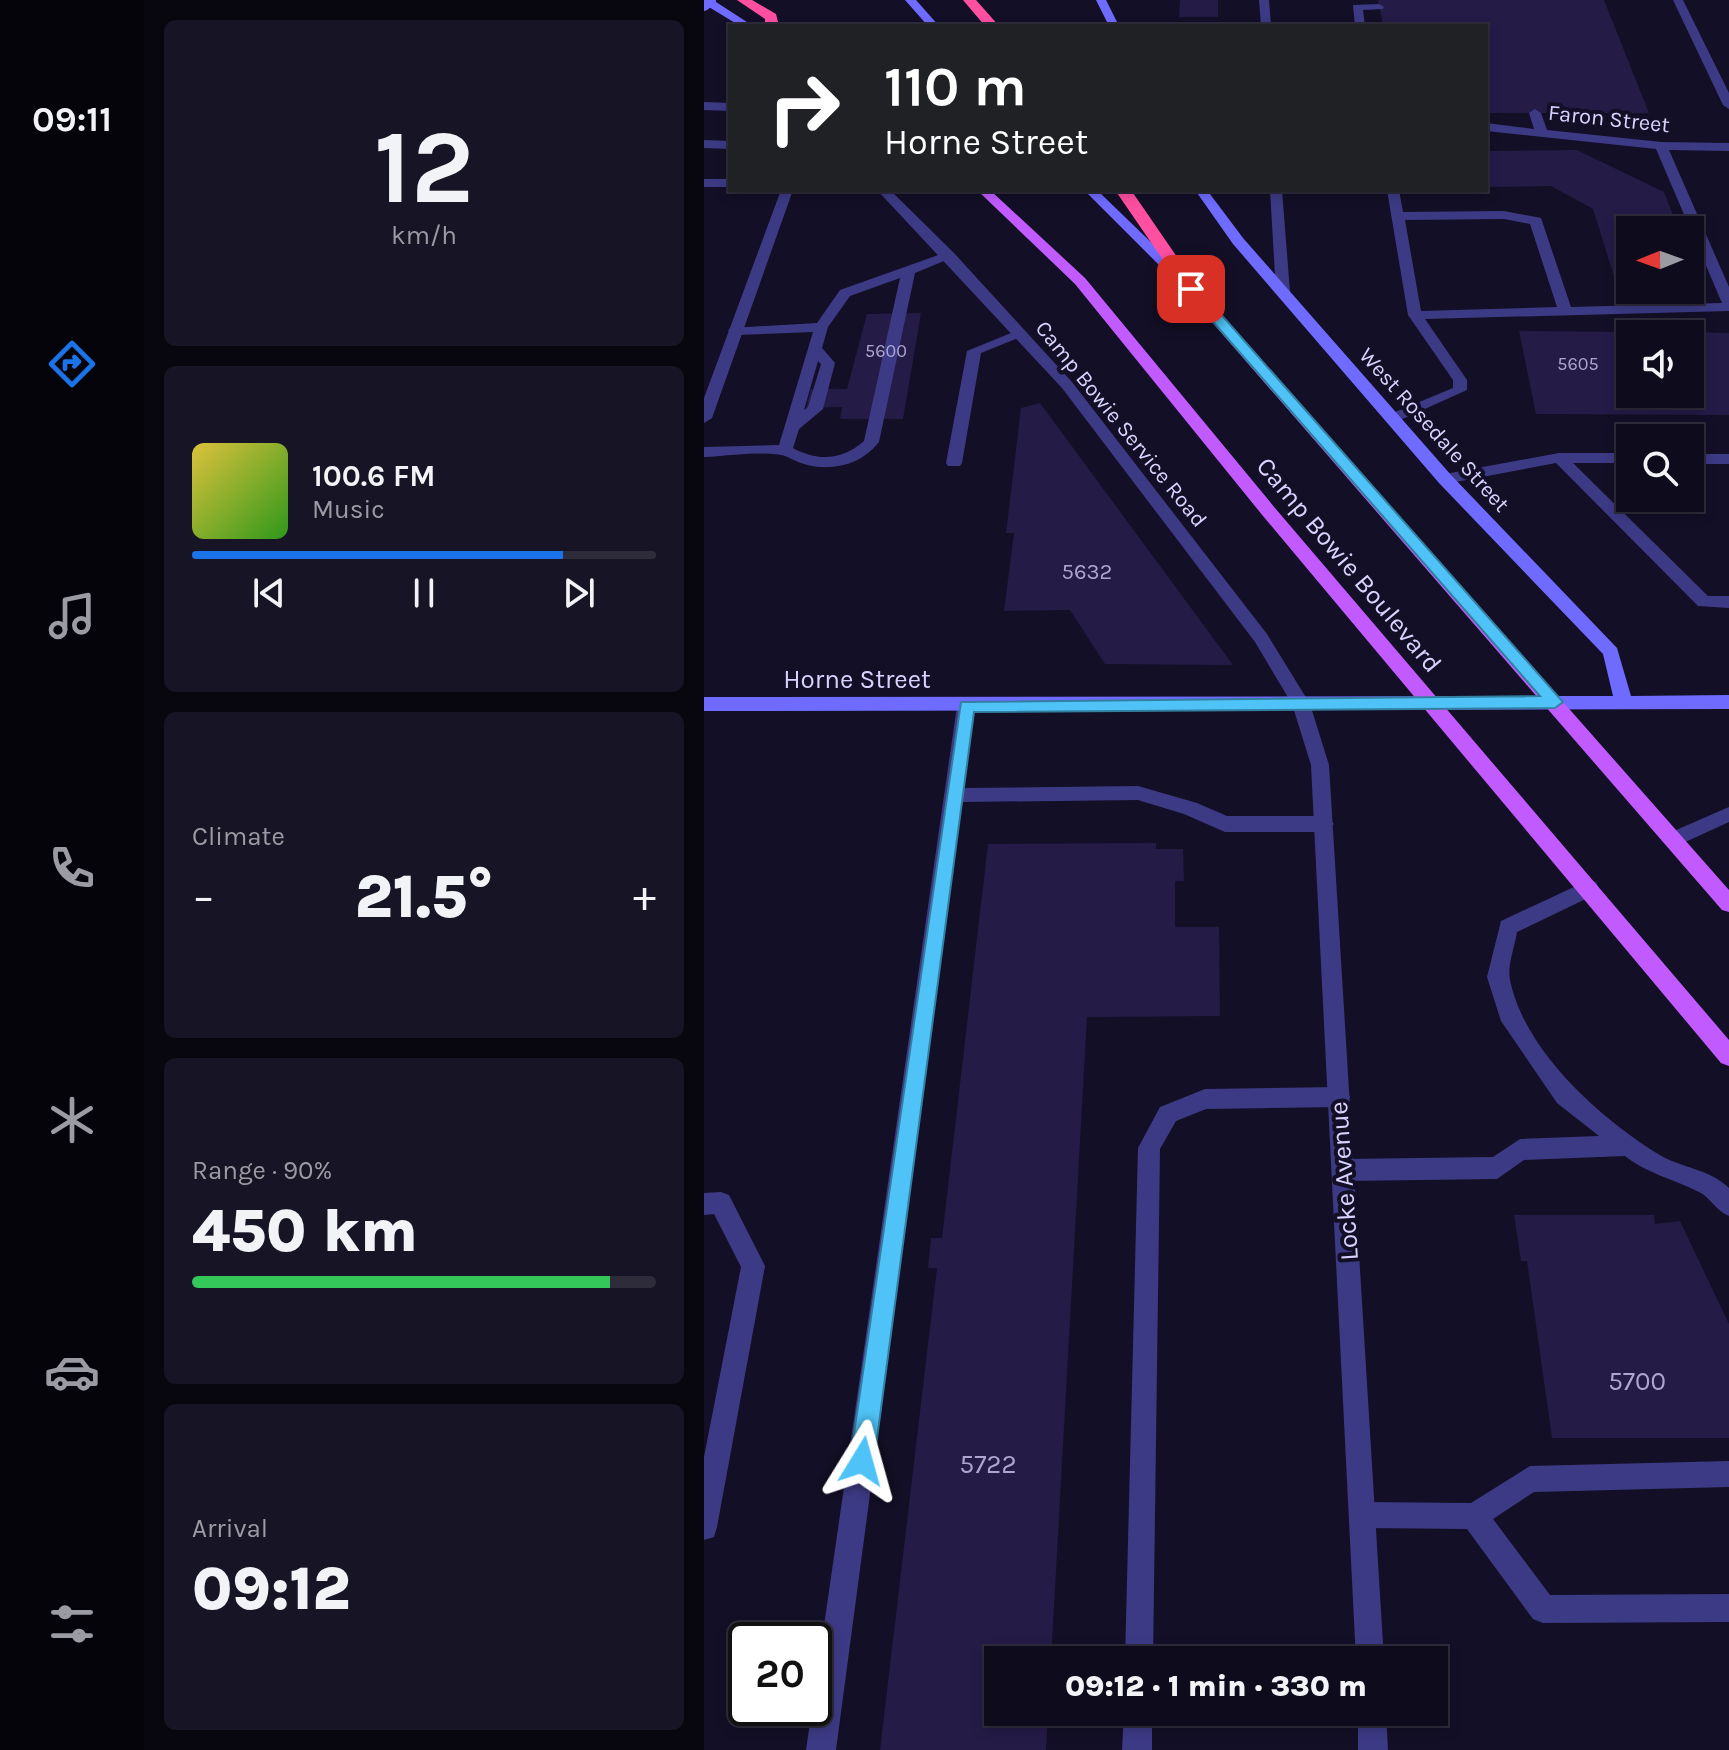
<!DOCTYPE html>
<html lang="en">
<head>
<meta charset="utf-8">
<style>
	:root { --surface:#0e0b1c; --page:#171425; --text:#f1f3f6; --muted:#9b9ba3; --line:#2e2b3b; --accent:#1a73e8 }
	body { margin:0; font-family:Karla,sans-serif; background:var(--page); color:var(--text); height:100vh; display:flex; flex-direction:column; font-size:30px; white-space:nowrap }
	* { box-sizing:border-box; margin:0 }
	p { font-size:26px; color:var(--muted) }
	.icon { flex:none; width:44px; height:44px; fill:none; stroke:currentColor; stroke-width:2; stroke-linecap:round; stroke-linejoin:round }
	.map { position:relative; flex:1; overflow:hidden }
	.details { display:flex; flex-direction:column; gap:20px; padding:20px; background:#08060f; width:560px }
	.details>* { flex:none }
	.banner { position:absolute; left:24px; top:24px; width:760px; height:168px; border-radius:0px; box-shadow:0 4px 12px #0003,0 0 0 2px var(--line); background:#202124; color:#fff; overflow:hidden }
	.needle { width:52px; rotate:269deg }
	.fabs { position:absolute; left:912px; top:216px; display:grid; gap:16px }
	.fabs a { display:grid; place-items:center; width:88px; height:88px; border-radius:0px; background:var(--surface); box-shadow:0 4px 12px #0003,0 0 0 2px var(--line); font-size:40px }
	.speed { position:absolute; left:24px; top:1622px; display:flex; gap:16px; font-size:40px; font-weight:700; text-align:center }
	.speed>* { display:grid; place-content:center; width:104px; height:104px; border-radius:50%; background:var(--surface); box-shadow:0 4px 12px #0003,0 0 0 2px var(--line); line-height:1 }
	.speed .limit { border:4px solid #111; border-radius:12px; background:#fff; color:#111 }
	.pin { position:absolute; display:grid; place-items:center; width:68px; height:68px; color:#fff; margin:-34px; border-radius:16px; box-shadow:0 4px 12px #0006 }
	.me { position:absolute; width:88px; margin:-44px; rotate:8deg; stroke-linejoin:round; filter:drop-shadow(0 0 6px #0008) }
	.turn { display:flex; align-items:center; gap:28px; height:168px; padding:0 24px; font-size:36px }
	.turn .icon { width:104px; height:104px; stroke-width:2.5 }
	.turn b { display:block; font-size:56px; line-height:68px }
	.big { font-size:60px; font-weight:800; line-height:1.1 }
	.details .card { flex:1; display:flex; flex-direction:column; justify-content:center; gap:12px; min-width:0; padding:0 28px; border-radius:12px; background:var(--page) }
	.details .dial { align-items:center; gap:0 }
	.dial b { font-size:104px; line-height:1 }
	.song { display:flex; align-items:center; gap:24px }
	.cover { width:96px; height:96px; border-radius:12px; background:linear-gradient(135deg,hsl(50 70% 55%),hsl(110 70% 35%)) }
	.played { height:8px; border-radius:4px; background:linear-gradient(90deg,var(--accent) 80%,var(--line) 80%) }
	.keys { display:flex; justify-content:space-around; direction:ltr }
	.heat { display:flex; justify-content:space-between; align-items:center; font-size:44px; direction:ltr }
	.charge { height:12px; border-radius:6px; background:linear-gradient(90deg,#34c759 90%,var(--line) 0) }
	.trip { position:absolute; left:280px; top:1646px; width:464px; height:80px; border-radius:0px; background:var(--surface); box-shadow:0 4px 12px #0003,0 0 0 2px var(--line); font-weight:800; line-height:80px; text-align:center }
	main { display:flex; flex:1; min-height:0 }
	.menu { display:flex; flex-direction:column; width:144px; justify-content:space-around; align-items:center; background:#06040b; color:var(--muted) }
	.menu .icon { width:56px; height:56px }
	.menu .current { color:var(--accent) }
	.menu b { font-size:36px; color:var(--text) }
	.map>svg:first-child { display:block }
	.building { fill:#241b47 }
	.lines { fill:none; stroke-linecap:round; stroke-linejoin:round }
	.lane { fill:#3d3a85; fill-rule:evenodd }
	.street { fill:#3d3a85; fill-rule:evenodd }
	.secondary { fill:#6f6bff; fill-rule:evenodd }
	.primary { fill:#c25bff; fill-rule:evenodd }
	.highway { fill:#ff4fa3; fill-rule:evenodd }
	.secondary-bridge { stroke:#6f6bff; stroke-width:12 }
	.route { fill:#4fc3f7; stroke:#337fa1; stroke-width:2 }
	.labels { text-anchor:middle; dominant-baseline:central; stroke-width:8; stroke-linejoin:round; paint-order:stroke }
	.far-number-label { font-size:18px; fill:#aca6d1 }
	.far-street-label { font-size:22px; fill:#d9d4ff; stroke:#130f26 }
	.number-label { font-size:22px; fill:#aca6d1 }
	.street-label { font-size:26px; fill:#d9d4ff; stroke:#130f26 }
	.near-number-label { font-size:26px; fill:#aca6d1 }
</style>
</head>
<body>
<main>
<nav class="menu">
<b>09:11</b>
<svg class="icon current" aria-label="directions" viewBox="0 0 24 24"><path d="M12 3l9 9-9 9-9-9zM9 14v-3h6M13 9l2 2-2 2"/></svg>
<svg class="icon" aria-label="music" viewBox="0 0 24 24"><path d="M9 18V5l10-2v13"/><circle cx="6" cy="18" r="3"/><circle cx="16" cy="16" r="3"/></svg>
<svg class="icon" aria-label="phone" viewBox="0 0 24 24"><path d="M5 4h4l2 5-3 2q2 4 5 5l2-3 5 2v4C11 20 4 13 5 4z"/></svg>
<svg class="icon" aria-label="climate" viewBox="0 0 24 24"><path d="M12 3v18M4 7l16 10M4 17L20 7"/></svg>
<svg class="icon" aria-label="car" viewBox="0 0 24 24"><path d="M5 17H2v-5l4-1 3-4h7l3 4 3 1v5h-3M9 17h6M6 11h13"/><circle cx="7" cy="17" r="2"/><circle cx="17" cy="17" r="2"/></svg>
<svg class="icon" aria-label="filters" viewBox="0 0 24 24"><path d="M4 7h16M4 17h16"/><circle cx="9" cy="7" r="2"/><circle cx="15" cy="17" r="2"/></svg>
</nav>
<section class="details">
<div class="card dial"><b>12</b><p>km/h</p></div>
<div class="card">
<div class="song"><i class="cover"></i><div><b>100.6 FM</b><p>Music</p></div></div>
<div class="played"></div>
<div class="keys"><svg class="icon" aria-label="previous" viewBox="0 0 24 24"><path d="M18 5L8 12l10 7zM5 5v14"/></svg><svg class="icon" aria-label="pause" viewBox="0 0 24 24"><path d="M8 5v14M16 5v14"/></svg><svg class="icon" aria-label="next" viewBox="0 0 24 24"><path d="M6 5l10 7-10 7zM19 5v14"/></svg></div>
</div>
<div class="card"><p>Climate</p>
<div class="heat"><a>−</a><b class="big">21.5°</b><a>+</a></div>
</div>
<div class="card"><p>Range · 90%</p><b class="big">450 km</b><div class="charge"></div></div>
<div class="card"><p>Arrival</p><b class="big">09:12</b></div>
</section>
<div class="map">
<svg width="1025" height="1750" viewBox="0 0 1025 1750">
	<rect width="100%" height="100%" fill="#130f26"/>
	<path class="building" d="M 476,0 L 514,0 L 514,17 L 475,17 Z
		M 674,0 L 900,0 L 945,113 L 782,113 L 782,26 L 679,26 Z
		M 873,150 L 960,192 L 975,230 L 926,230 L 926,290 L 986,290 L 986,259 L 1002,299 L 918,302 L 889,209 L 847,186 L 782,187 L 782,151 Z
		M 217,313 L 199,419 L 136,419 L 138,407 L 102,408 L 107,389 L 143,389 L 163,314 Z
		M 815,331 L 926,332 L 926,394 L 986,394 L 986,332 L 1025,333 L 1025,415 L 832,414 Z
		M 336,403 L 529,665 L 401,664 L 366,610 L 300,611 L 310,533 L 302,533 L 317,408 Z
		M 452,843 L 452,849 L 479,849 L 480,881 L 471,881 L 471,927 L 515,927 L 516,1016 L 383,1017 L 347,1660 L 294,1660 L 294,1712 L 344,1712 L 342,1750 L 176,1750 L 233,1268 L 224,1268 L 227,1238 L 238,1238 L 284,844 Z
		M 810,1215 L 950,1215 L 951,1224 L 976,1221 L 1025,1324 L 1025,1438 L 848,1438 L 823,1261 L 817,1261 Z"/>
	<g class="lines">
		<path class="lane" d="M 675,4 L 680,7 L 679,9 L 659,10 L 661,26 L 651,26 L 649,5 Z
			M 0,102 L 26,103 L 26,111 L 0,110 Z
			M 831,109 L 837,113 L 843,130 L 957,142 L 1025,143 L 1025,151 L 965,150 L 1025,287 L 1025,311 L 721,319 L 763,380 L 763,390 L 694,421 L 684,421 L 684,415 L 749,388 L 749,380 L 704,315 L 683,190 L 695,190 L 699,212 L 800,211 L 837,218 L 867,307 L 1018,303 L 952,149 L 782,131 L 782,123 L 830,129 L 825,113 ZM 800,219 L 826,224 L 853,307 L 717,311 L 701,220 Z
			M 0,140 L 26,141 L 26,149 L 0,148 Z
			M 0,179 L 26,179 L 26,187 L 0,187 Z
			M 240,253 L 252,256 L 211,273 L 175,442 C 157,465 128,472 100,464 C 92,462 84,456 77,455 C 53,451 24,456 0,457 L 0,447 L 75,445 L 109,332 L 31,335 L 24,331 L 26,328 L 113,323 L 136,290 ZM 196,278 L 160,441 C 139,460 114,462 89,448 L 95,429 L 119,409 L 131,363 L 118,348 L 124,327 L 146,296 ZM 114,361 L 117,364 L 104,407 L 100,410 Z
			M 312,331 L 324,334 L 277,353 L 258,463 L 256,466 L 244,466 L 242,463 L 263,351 Z
			M 855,453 L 926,453 L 926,463 L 869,463 L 1004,596 L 1025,596 L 1025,608 L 994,606 L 852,463 L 741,484 L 733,479 L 741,474 Z
			M 986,454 L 1025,454 L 1025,464 L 986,464 Z
			M 262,699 L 271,706 L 260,788 L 434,786 L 493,803 L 523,816 L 620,816 L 630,824 L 620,832 L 521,832 L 480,814 L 434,800 L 258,802 L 132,1750 L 102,1750 L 253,706 Z
			M 1025,807 L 1025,822 L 977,844 L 963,844 L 960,839 L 963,834 Z
			M 885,880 L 892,882 L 895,888 L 892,894 L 813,932 C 811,946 803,966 806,980 C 820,1050 895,1118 954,1154 C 977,1168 1006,1169 1025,1188 L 1025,1216 C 1012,1211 1007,1198 995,1192 C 970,1179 944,1174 921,1156 L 820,1160 L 793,1179 L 640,1181 L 632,1178 L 628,1170 L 632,1162 L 640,1159 L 789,1157 L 816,1139 L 895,1136 L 853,1103 L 797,1021 L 783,977 L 797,921 Z
			M 635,1087 L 643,1090 L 646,1097 L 643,1104 L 635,1107 L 502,1109 L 472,1121 L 456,1149 L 449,1660 L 421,1660 L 434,1148 L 456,1107 L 501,1089 Z
			M 17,1192 L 25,1195 L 61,1266 L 13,1527 L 10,1537 L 0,1540 L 0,1457 L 37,1267 L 10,1214 L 0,1215 L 0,1193 Z
			M 1025,1461 L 1025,1487 L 830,1492 L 789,1519 L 846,1595 L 1025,1594 L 1025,1622 L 839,1623 L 829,1619 L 763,1529 L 661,1528 L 652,1524 L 648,1515 L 652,1506 L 661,1502 L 767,1503 L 826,1466 Z
			M 420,1712 L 448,1712 L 448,1750 L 418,1750 Z"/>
		<path class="street" d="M 555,0 L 565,0 L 567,26 L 557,26 Z
			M 969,0 L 979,0 L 1025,93 L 1025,109 L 1019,105 Z
			M 77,190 L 89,190 L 8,418 L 0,423 L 0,398 Z
			M 173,190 L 186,190 L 250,253 L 368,382 L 563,634 L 606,704 L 625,765 L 680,1660 L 652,1660 L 607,765 L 588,704 L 551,642 L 358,388 Z
			M 566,190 L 578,190 L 586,292 L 579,296 L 572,292 Z
			M 654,1712 L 682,1712 L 684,1750 L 654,1750 Z"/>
		<path class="secondary" d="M 0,0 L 9,0 L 49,26 L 36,26 L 0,4 Z
			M 201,0 L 212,0 L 235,26 L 224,26 Z
			M 392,0 L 402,0 L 415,26 L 405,26 Z
			M 380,190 L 393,190 L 486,280 L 486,286 L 476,286 Z
			M 491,190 L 503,190 L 539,238 L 747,475 L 913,648 L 927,696 L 1025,695 L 1025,709 L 0,711 L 0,697 L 909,696 L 899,654 L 735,483 L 529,244 Z"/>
		<path class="primary" d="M 273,190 L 286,190 L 381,278 L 571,508 L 1025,1040 L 1025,1066 L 1017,1063 L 559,516 L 371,284 Z
			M 487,285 L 492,286 L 1025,890 L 1025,912 L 1018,910 L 482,292 L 480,289 Z"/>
		<path class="highway" d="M 33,0 L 48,0 L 72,14 L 75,26 L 61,26 L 61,19 Z
			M 259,0 L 272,0 L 295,26 L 281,26 Z
			M 411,190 L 427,190 L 495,289 L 493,292 L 481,292 Z"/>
		<path class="secondary-bridge" d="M 0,5 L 6,0"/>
	</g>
	<path class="route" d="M 483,286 L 492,286 L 859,702 L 851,708 L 270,712 L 170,1461 L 166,1469 L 158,1473 L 149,1469 L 146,1461 L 257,702 L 836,696 L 483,292 Z"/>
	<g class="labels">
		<g class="far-number-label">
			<text x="182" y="351">5600</text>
			<text x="874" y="364">5605</text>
		</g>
		<g class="far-street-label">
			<text transform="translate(905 119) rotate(6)">Faron Street</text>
			<text transform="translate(417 424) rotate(51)">Camp Bowie Service Road</text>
			<text transform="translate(730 430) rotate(48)">West Rosedale Street</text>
		</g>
		<g class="number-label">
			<text x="383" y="572">5632</text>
		</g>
		<g class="street-label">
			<text transform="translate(645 565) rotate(50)">Camp Bowie Boulevard</text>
			<text x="153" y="679">Horne Street</text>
			<text transform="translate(640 1181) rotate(-94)">Locke Avenue</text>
		</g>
		<g class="near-number-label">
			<text x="933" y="1381">5700</text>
			<text x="284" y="1464">5722</text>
		</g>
	</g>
</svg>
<div class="fabs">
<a><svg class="needle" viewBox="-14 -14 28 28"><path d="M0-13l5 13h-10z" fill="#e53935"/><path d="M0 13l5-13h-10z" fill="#9b9ba3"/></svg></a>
<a><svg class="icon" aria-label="sound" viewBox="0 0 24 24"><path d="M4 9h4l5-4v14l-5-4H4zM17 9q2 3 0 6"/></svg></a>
<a><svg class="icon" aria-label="search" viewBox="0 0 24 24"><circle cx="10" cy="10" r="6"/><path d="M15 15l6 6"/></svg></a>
</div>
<div class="speed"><div class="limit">20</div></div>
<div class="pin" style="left:487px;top:289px;background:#d93025"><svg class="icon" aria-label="arrive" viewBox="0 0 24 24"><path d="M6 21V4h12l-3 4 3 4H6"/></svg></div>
<svg class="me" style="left:158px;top:1461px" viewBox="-20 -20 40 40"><path d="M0-17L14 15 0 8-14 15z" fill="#4fc3f7" stroke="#fff" stroke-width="4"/></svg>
<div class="trip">09:12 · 1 min · 330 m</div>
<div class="banner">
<div class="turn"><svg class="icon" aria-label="right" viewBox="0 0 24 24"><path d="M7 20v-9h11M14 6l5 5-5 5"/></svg><div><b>110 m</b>Horne Street</div></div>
</div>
</div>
</main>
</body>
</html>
